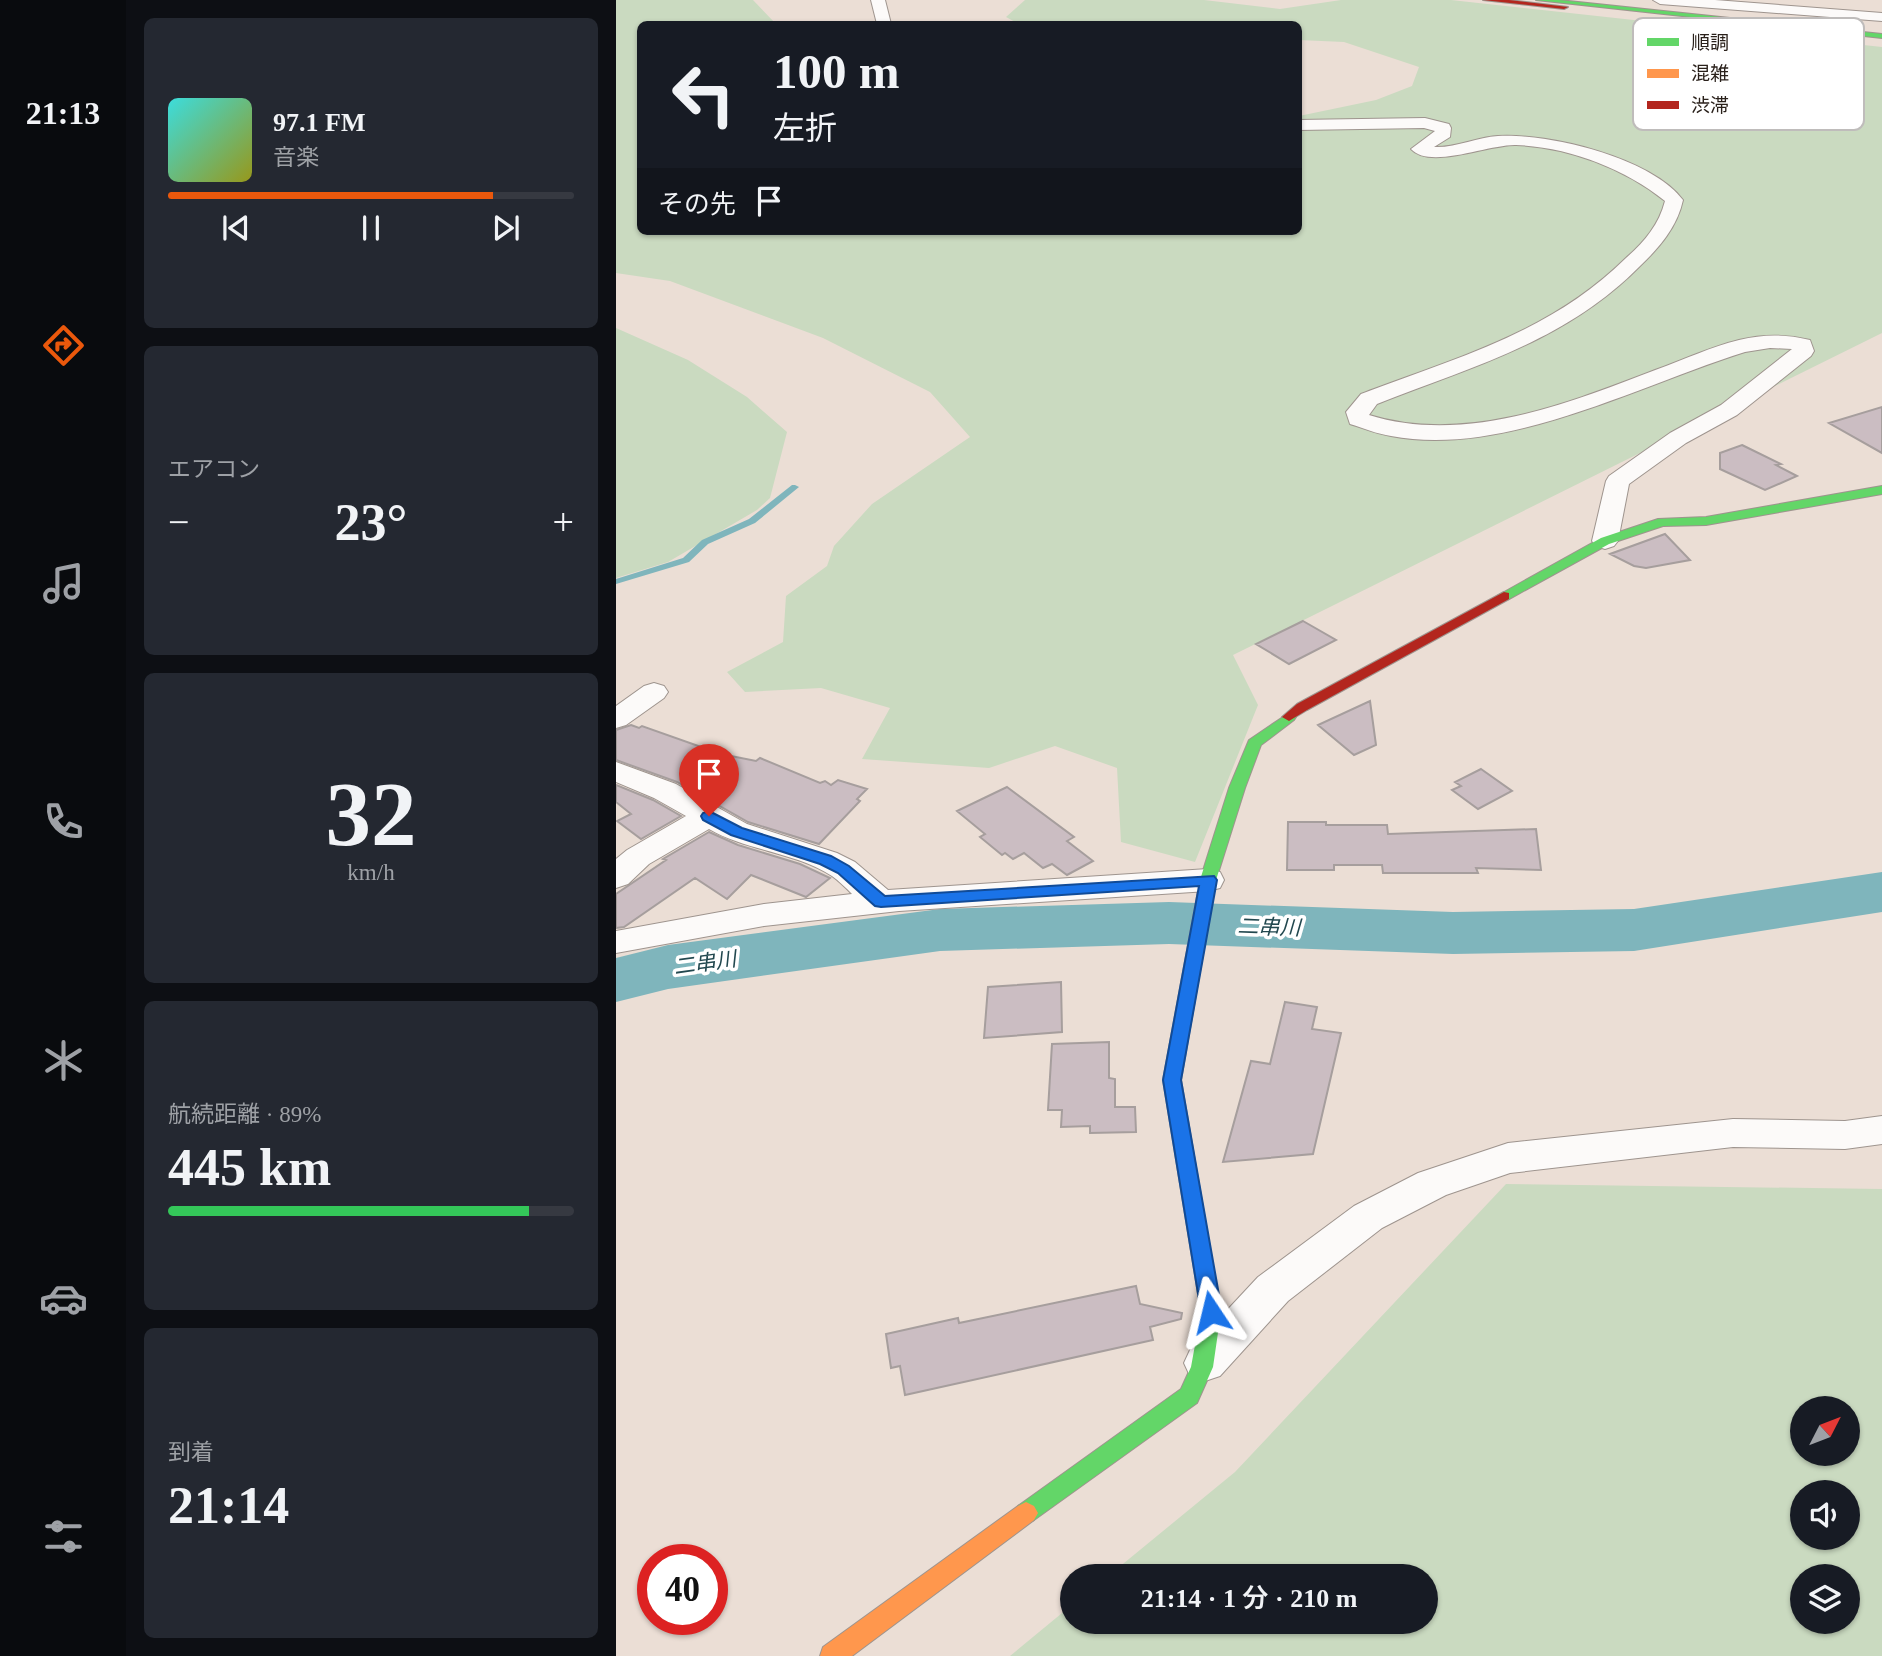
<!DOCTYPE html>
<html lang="ja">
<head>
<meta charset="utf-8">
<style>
	:root { --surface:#171b24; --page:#242831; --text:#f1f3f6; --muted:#9ea1a6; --line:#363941; --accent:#ea580c }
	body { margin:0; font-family:"Times New Roman","Noto Sans JP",serif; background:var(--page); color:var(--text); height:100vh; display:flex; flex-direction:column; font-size:26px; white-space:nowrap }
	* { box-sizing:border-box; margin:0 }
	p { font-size:23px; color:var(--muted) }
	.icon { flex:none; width:38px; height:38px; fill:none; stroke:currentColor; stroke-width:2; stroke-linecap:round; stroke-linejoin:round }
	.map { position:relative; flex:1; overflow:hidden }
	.details { display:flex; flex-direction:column; gap:18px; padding:18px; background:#0d0f14; width:490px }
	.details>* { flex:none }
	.top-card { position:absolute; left:21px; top:21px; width:665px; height:214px; border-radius:10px; box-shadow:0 2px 5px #0004; background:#171b24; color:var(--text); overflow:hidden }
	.needle { width:46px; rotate:48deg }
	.buttons { position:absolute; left:1174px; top:1396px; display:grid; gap:14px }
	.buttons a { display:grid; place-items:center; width:70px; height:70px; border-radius:50%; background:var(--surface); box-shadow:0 2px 5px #0004; font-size:35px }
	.speed { position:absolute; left:21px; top:1544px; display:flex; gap:14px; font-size:35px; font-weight:700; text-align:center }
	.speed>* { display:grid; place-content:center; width:91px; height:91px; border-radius:50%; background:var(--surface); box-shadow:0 2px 5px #0004; line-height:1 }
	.speed .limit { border:10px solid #d22; background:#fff; color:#111 }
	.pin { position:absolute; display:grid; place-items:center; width:60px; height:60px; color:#fff; margin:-72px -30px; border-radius:50% 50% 50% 0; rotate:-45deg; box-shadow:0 0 7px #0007 }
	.pin .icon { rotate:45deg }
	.me { position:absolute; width:77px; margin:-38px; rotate:350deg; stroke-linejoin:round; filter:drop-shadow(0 0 5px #0008) }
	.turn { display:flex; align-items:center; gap:24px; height:147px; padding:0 21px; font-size:32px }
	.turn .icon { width:91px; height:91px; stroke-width:2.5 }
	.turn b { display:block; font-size:49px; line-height:60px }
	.then { display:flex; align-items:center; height:66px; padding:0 21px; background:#0003; gap:14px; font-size:26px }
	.big { font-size:52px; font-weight:600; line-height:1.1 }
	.details .tile { flex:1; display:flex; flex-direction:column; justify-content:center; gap:10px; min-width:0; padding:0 24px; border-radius:10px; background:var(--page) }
	.details .dial { align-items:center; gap:0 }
	.dial b { font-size:91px; line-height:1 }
	.song { display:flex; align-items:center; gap:21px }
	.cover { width:84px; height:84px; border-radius:10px; background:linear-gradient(135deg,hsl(180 70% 55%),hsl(60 70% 35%)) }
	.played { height:7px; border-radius:4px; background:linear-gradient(90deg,var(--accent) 80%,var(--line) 80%) }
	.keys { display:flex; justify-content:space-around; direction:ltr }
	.heat { display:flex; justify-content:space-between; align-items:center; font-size:38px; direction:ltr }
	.charge { height:10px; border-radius:5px; background:linear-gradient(90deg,#34c759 89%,var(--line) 0) }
	.trip { position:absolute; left:444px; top:1564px; width:378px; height:70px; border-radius:35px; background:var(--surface); box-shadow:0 2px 5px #0004; font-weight:600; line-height:70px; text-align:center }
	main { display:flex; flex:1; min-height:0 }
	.dock { display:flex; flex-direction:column; width:126px; justify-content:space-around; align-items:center; background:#090b0e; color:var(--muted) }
	.dock .icon { width:49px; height:49px }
	.dock .active { color:var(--accent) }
	.dock b { font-size:32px; color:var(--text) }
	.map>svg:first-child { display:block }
	.green { fill:#cadac0; fill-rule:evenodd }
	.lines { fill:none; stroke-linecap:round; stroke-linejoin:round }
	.stream { fill:#7fb5bc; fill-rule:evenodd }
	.river { fill:#7fb5bc; fill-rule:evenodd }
	.building { fill:#cbbdc2; stroke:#a69e9d; stroke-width:2 }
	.street-casing { stroke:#9e948e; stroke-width:2 }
	.fast-casing { stroke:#9e948e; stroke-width:2 }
	.slow-casing { stroke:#9e948e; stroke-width:2 }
	.jam-casing { stroke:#9e948e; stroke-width:2 }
	.street { fill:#fcfaf9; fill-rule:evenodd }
	.fast { fill:#63d668; fill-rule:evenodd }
	.slow { fill:#ff974d; fill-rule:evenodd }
	.jam { fill:#b3261e; fill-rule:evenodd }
	.route { fill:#1a73e8; stroke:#114b97; stroke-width:2 }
	.labels { text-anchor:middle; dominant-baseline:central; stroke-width:7; stroke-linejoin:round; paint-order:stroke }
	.water-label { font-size:21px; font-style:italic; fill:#22484f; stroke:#fff }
	.key { fill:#fff; stroke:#bfbcbb; stroke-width:2 }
	.key-label { font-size:19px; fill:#2a211b }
</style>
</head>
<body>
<main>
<nav class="dock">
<b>21:13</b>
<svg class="icon active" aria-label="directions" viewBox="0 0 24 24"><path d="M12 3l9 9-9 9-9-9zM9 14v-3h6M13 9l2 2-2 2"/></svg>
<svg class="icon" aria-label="music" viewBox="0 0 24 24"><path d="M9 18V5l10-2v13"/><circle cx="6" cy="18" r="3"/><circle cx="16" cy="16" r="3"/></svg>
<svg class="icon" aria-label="phone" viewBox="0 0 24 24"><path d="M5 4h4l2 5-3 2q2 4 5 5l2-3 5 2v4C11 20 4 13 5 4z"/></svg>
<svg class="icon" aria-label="climate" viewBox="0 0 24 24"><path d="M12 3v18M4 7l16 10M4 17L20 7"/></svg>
<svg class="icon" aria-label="car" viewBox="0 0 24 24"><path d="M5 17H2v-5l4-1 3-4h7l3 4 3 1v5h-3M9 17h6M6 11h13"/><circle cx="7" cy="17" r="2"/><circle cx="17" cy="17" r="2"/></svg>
<svg class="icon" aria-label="filters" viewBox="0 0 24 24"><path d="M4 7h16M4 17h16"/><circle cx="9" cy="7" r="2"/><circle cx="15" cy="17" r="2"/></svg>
</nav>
<section class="details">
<div class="tile">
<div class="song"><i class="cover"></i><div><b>97.1 FM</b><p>音楽</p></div></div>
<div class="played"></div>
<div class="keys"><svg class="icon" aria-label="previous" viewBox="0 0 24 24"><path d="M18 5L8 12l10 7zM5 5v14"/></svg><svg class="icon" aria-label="pause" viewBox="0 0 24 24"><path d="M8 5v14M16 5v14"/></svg><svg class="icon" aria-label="next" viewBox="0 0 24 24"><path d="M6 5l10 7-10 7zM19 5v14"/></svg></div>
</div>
<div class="tile"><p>エアコン</p>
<div class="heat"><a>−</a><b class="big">23°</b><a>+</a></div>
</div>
<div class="tile dial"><b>32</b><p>km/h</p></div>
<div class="tile"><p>航続距離 · 89%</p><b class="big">445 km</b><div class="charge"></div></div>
<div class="tile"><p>到着</p><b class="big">21:14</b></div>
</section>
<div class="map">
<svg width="1266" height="1656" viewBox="0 0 1266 1656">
	<rect width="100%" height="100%" fill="#ebded5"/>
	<path class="green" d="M 0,0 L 137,0 L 160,24 L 24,24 L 24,231 L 682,231 L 683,116 L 760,100 L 796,86 L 803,67 L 728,42 L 683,40 L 682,24 L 403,24 L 390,17 L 409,0 L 588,0 L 664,9 L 725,0 L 835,0 L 1266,47 L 1266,333 L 617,655 L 642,705 L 579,862 L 505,842 L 501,768 L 439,746 L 373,768 L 246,759 L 274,708 L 205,688 L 129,692 L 111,672 L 167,642 L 170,596 L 211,566 L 218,546 L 256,504 L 354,437 L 314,392 L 207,338 L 54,281 L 0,273 Z
		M 0,328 L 72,360 L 131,397 L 171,432 L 154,498 L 141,510 L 52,562 L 0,578 Z
		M 890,1184 L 1266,1189 L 1266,1656 L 394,1656 L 457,1604 L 457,1622 L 810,1622 L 810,1577 L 491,1577 L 619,1472 ZM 1186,1409 L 1232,1409 L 1232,1454 L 1186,1454 ZM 1186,1493 L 1232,1493 L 1232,1538 L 1186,1538 ZM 1186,1577 L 1232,1577 L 1232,1622 L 1186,1622 Z"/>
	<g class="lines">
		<path class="stream" d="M 176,485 L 179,485 L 183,487 L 139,523 L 92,544 L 73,562 L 0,584 L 0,579 L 67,558 L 86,540 L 133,519 Z"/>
		<path class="river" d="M 1266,872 L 1266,912 L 1018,951 L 837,954 L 553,944 L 324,951 L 52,989 L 0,1002 L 0,958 L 52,945 L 324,909 L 553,902 L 837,912 L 1018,909 Z"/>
	</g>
	<path class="building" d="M 1266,407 L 1266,453 L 1213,423 Z
		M 1126,445 L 1165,464 L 1160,465 L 1181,476 L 1149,490 L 1104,469 L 1104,453 Z
		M 1049,534 L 1074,560 L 1030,568 L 1018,566 L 994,554 Z
		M 687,621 L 720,640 L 673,664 L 640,644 Z
		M 754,701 L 760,745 L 738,755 L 702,725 Z
		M 15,725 L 23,728 L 26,726 L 105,754 L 140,761 L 144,758 L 204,783 L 209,781 L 215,785 L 222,780 L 251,789 L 241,799 L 244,801 L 203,844 L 132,822 L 61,782 L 0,760 L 0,730 Z
		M 865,769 L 896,791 L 862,809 L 836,790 L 845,786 L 839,782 Z
		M 0,785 L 37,800 L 65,816 L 25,839 L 1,821 L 15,814 L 0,802 Z
		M 391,787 L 458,837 L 451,841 L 477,861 L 451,875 L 436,864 L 427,868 L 408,853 L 397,859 L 389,853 L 386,855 L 364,837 L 369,834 L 341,811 Z
		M 672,822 L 710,822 L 710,825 L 771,825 L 772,834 L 920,829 L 925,870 L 860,868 L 862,873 L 767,873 L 766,865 L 718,865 L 718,870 L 671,870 Z
		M 93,832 L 122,845 L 184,864 L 214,878 L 190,897 L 135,875 L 111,899 L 79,878 L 8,927 L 0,928 L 0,894 L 50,860 L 47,859 Z
		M 445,982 L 446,1032 L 368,1038 L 372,987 Z
		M 669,1002 L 701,1007 L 696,1029 L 725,1033 L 697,1154 L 607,1162 L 635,1061 L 654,1064 Z
		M 493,1042 L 493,1078 L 499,1079 L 499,1107 L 519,1107 L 520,1132 L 474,1133 L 474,1126 L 445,1127 L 446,1110 L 432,1110 L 436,1044 Z
		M 520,1286 L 524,1304 L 566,1313 L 565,1319 L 534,1327 L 537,1340 L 289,1395 L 284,1366 L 275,1368 L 270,1334 L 342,1318 L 343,1323 Z"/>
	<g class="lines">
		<defs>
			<path id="street" d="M 255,0 L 269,0 L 275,24 L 261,24 Z
				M 1037,0 L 1099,0 L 1266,13 L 1266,21 L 1044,4 Z
				M 809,118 L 833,124 L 835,128 L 834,137 L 818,147 C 840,148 861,137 882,136 C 933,133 1036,158 1067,200 C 1061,227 1044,247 1024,266 C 949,342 857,366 761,404 L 753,415 C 849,445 953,403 1042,369 C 1069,359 1095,347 1123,340 C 1148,334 1169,334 1194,340 L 1198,351 L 1195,356 L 1121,415 L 1070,443 L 1013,484 L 1002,541 L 998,546 L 989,549 L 980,546 L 976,541 L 990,481 L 993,476 L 1054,433 L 1105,405 L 1176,349 L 1154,348 L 1129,352 C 1023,385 888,458 775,436 C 761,434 747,428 734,424 L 730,412 L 745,394 C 842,357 934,333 1010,258 C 1028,242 1043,225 1049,201 C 1008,168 952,147 900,145 C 873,144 814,170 795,149 L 819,131 L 808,128 L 682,130 L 682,120 Z
				M 38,683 L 48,686 L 52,692 L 48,698 L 10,725 L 0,728 L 0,706 L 28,686 Z
				M 0,762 L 60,784 L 131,824 L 221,853 L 239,862 L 272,890 L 592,869 L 604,872 L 608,880 L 604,888 L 592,891 L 283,911 L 148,926 L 0,953 L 0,931 L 148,904 L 236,894 C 230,888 223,881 216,876 C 179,852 131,851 93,829 L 33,864 L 12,884 L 0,888 L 0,859 L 11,850 L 70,816 L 38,798 L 0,782 Z
				M 1266,1116 L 1266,1144 L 1229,1149 L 1117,1147 L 894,1173 L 830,1195 L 766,1228 L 672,1301 L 604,1376 L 589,1381 L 574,1376 L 568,1363 L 574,1350 L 642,1277 L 738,1206 L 802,1173 L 892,1143 L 1117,1119 L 1229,1121 Z"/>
			<path id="fast" d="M 920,0 L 943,0 L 1266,34 L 1266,38 Z
				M 1266,486 L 1266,494 L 1090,525 L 1047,526 L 993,544 L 893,599 L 888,600 L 881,596 L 985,538 L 1042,519 L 1090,517 Z
				M 673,713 L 680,717 L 678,720 L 645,745 L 629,788 L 600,880 L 565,1080 L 605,1312 L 597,1367 L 581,1403 L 418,1520 L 410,1524 L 402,1520 L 398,1513 L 402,1506 L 565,1389 L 575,1367 L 585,1312 L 547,1080 L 584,880 L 613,788 L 633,740 Z"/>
			<path id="slow" d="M 410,1502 L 418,1506 L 422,1513 L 418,1520 L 236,1656 L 204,1656 L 207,1647 L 402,1506 Z"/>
			<path id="jam" d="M 867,0 L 893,0 L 952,7 L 948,9 Z
				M 888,592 L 893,593 L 893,599 L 691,710 L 673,721 L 666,717 L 681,704 Z"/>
		</defs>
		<use href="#street" class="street-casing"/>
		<use href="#fast" class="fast-casing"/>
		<use href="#slow" class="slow-casing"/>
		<use href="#jam" class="jam-casing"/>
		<use href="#street" class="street"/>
		<use href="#fast" class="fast"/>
		<use href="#slow" class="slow"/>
		<use href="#jam" class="jam"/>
	</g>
	<path class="route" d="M 93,811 L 126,828 L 215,856 L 233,866 L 269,896 L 598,876 L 601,880 L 565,1080 L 606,1312 L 603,1318 L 595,1321 L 588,1318 L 585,1312 L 547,1080 L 583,886 L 265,907 L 259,906 L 222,873 L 204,864 L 115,835 L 87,820 L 85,816 L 87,813 Z"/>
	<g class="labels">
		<g class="water-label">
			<text transform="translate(653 927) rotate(2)">二串川</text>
			<text transform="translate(89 963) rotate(-8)">二串川</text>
		</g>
	</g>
	<rect x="1017" y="18" width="231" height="112" rx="10" class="key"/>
	<rect x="1031" y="38" width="32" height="8" fill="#63d668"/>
	<rect x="1031" y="69" width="32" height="9" fill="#ff974d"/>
	<rect x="1031" y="101" width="32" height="8" fill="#b3261e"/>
	<g class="key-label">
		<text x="1075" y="49">順調</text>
		<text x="1075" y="80">混雑</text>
		<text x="1075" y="112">渋滞</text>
	</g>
</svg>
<div class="buttons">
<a><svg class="needle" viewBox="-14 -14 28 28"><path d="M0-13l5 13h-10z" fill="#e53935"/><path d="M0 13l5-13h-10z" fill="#9ea1a6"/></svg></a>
<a><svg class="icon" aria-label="sound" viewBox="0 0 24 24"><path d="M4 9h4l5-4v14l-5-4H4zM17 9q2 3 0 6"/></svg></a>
<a><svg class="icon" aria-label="layers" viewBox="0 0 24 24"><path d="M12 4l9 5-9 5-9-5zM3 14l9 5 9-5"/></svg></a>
</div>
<div class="speed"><div class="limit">40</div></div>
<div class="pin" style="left:93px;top:816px;background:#d93025"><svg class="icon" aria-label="arrive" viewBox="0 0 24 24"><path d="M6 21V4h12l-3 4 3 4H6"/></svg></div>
<svg class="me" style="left:595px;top:1312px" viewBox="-20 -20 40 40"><path d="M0-17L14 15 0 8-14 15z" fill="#1a73e8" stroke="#fff" stroke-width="4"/></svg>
<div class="trip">21:14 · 1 分 · 210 m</div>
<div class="top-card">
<div class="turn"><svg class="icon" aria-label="left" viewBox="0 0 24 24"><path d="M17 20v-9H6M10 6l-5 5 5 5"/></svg><div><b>100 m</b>左折</div></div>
<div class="then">その先<svg class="icon" aria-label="arrive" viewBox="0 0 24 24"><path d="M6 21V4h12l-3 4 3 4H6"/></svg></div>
</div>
</div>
</main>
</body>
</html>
